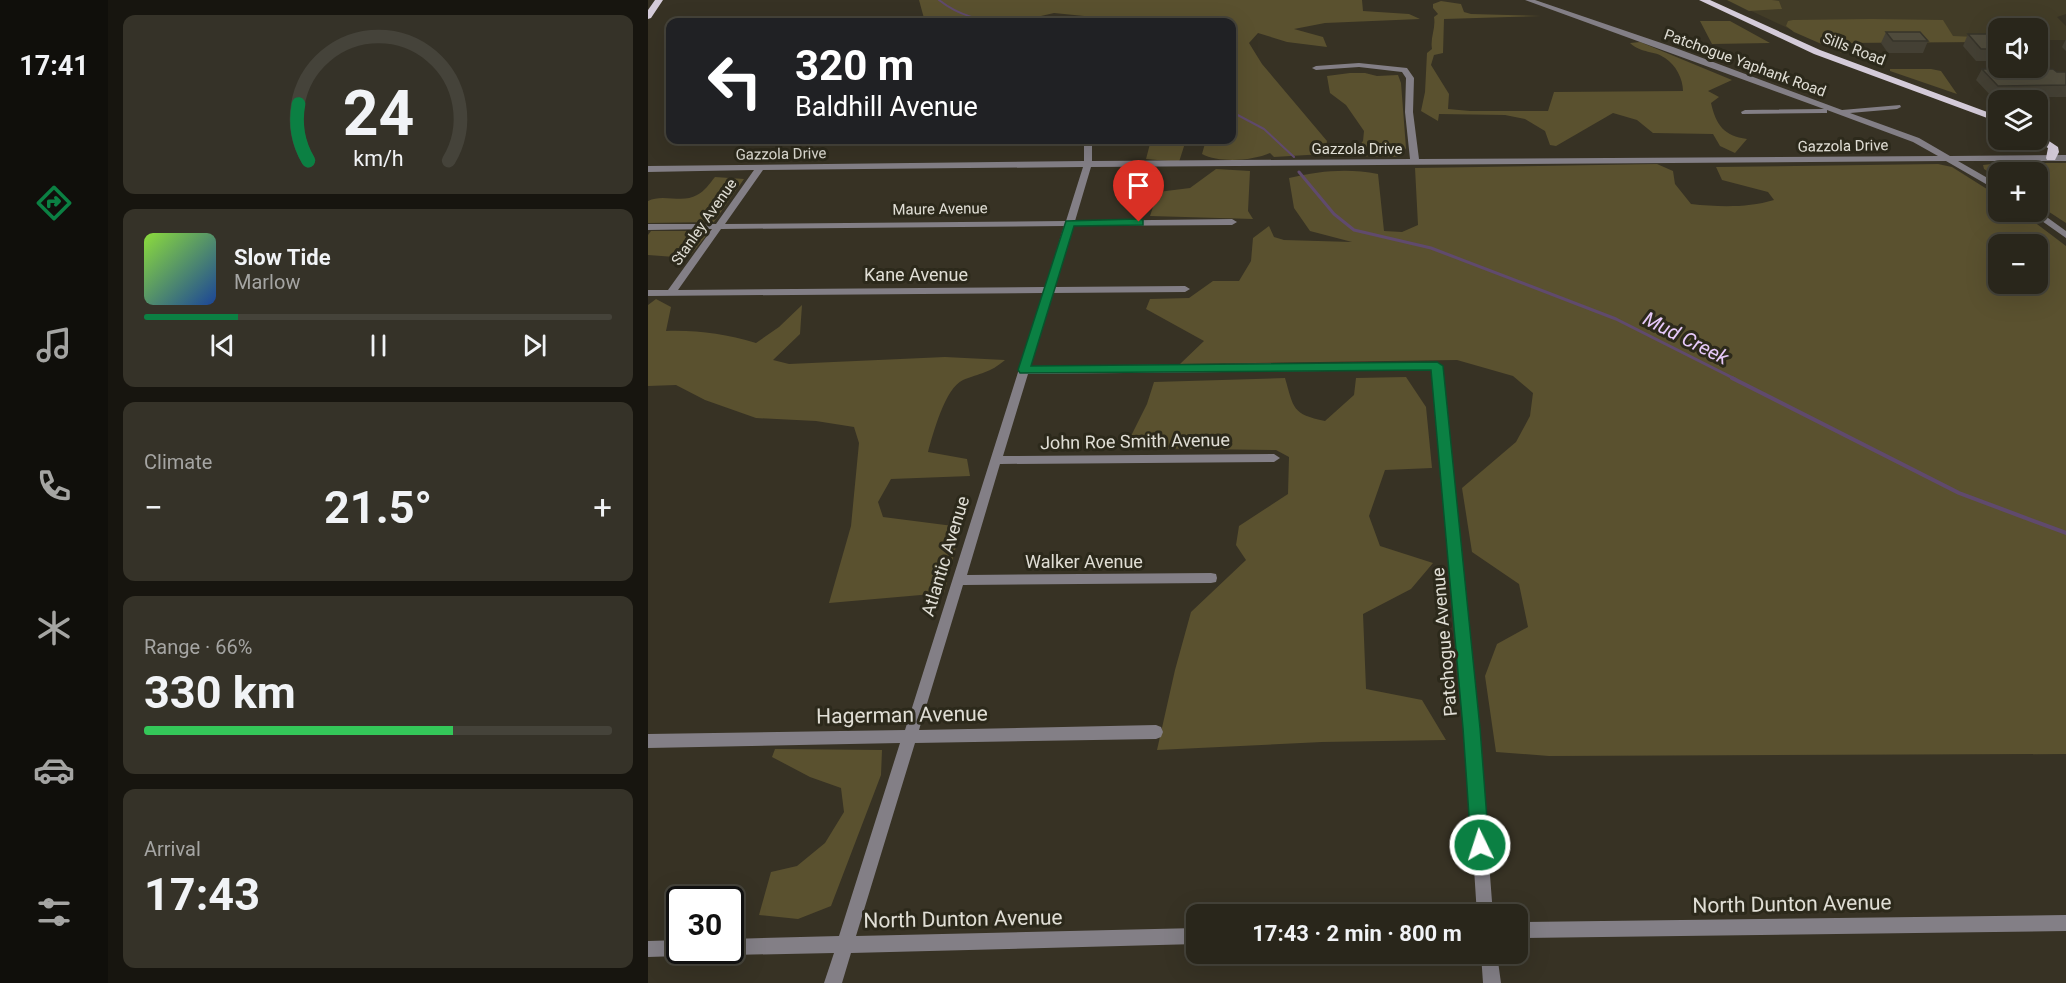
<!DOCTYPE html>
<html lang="en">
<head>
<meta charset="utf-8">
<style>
	:root { --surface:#29261b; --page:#353228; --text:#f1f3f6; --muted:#a5a5a3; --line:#45433a; --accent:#0b8043 }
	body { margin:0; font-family:Roboto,sans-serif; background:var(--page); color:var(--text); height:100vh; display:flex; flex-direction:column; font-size:22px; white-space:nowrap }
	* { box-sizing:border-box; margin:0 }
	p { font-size:20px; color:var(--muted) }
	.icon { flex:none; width:33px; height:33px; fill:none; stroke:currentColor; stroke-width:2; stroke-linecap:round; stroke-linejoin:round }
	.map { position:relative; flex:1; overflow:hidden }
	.panel { display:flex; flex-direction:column; gap:15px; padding:15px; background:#17150f; width:540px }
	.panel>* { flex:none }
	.guide { position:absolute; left:18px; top:18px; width:570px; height:126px; border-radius:12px; box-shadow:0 6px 24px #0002,0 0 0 2px var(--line); background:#202124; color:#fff; overflow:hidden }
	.buttons { position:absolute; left:1340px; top:18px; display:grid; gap:12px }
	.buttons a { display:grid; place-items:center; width:60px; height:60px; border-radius:12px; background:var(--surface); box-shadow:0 6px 24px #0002,0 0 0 2px var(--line); font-size:30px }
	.speed { position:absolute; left:18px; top:886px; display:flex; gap:12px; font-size:30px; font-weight:700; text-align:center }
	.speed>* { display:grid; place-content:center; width:78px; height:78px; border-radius:50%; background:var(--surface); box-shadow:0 6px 24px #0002,0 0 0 2px var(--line); line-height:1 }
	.speed .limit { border:3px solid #111; border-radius:9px; background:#fff; color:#111 }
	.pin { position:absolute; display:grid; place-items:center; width:51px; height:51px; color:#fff; margin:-62px -26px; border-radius:50% 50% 50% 0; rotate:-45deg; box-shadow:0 0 6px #0007 }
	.pin .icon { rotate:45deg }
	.me { position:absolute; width:66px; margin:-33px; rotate:356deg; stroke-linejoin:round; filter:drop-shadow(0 0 4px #0008) }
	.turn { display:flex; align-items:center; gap:21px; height:126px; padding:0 30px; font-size:27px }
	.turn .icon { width:78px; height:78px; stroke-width:2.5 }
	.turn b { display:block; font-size:42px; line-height:51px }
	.big { font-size:45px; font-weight:700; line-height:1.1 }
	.panel .card { flex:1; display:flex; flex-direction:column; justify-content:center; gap:9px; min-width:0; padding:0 21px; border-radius:12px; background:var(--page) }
	.panel .dial { align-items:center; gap:0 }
	.dial svg { height:156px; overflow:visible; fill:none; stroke:var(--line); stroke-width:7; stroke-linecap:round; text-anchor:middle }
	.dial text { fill:var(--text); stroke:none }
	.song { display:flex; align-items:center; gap:18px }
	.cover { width:72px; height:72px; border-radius:9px; background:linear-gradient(135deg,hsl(90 70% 55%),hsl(220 70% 35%)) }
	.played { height:6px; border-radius:3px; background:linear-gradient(90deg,var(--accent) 20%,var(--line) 20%) }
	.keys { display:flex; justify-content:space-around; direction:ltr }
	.heat { display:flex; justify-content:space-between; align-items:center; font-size:33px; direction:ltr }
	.charge { height:9px; border-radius:4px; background:linear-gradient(90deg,#34c759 66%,var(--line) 0) }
	.trip { position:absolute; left:538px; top:904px; width:342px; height:60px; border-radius:12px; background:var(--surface); box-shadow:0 6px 24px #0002,0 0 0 2px var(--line); font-weight:700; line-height:60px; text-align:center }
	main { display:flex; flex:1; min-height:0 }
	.tabs { display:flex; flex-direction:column; width:108px; justify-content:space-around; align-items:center; background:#100f0b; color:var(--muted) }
	.tabs .icon { width:42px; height:42px }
	.tabs .active { color:var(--accent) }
	.tabs b { font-size:27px; color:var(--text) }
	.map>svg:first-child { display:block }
	.built { fill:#423c27 }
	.green { fill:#5a512f; fill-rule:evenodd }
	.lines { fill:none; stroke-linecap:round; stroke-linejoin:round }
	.stream-far2 { stroke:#604a6d; stroke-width:2 }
	.stream-far1 { stroke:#604a6d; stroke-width:3 }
	.stream { stroke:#604a6d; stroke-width:4 }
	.minor { fill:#837f86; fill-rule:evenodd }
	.major { fill:#d4cbd9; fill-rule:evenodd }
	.wall { fill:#444034 }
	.building { fill:#4f4b3c; stroke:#37342a; stroke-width:1.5 }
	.route { fill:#0b8043; stroke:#07532c; stroke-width:1.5 }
	.labels { text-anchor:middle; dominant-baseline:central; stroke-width:6; stroke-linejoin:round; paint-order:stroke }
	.far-street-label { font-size:15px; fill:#e0ded5; stroke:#2c291b }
	.street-label { font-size:18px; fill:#e0ded5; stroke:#2c291b }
	.water-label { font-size:20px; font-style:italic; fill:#e7c9fa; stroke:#2c291b }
	.near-street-label { font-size:21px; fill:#e0ded5; stroke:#2c291b }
</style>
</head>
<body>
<main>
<nav class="tabs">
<b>17:41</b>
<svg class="icon active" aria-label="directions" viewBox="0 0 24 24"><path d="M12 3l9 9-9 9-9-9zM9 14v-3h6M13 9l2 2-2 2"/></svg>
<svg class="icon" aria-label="music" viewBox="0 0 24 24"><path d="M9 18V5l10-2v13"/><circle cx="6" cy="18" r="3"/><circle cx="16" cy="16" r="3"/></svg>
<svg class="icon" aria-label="phone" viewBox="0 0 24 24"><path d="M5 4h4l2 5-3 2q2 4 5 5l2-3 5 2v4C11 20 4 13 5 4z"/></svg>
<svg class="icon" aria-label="climate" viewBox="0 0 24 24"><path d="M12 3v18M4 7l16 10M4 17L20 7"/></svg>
<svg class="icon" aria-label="car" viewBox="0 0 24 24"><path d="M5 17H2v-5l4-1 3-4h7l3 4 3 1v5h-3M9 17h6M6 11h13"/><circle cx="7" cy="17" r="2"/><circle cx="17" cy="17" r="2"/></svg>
<svg class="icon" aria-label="filters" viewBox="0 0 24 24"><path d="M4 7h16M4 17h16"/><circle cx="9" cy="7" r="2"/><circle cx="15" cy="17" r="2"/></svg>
</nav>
<section class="panel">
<div class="card dial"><svg viewBox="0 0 100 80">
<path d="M14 69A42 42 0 1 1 86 69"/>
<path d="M14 69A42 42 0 0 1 9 40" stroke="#0b8043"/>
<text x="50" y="56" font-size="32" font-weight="700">24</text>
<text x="50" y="72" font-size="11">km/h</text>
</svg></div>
<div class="card">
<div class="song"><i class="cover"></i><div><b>Slow Tide</b><p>Marlow</p></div></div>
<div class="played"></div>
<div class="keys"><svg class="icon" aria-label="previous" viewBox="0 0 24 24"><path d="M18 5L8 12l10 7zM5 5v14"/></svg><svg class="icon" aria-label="pause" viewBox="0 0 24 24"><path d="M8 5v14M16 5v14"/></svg><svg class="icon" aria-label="next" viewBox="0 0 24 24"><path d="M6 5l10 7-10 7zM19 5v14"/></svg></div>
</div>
<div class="card"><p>Climate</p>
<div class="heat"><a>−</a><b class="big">21.5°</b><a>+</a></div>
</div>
<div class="card"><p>Range · 66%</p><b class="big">330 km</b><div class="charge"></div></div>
<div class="card"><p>Arrival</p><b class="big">17:43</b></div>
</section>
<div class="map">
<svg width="1418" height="983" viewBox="0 0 1418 983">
	<rect width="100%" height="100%" fill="#373224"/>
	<path class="built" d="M 1080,0 L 1418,0 L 1418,14 L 1409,17 L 1418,26 L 1418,40 L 1389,40 L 1389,28 L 1350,28 L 1350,40 L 1165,40 Z"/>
	<path class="green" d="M 271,0 L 714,0 L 715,11 L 761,14 L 772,19 L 677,23 L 646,29 L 675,37 L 679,47 L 639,42 L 610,33 L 601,43 L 614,64 L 679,141 L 676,154 L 626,157 L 622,153 C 604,161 571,163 554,154 L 558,140 L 584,140 L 584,22 L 435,22 L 405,20 L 384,22 C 410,10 441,29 466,19 L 406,13 L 367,22 L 277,22 Z
		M 1079,0 L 1124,0 L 1131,1 L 1134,9 L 1101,11 Z
		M 793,1 L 813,4 L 816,12 L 823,14 L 893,16 L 796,19 L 795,53 L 786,55 L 783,65 L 801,94 L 800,109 L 822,111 L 900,111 L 906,92 L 1035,91 C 1035,79 1028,65 1017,58 C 1006,50 994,54 982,43 L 992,42 L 1084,80 L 1060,91 L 1071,97 L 1063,103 C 1068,125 1076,136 1099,139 L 1087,153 L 1072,146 L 1065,134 L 1005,133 L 989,120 L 965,113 L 908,146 L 902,145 L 897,131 L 877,119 L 857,115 L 791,114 L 790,121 L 773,111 L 777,92 L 779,53 L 784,49 C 782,37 788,29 786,17 L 790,14 L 785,8 L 785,4 Z
		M 1223,19 L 1295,20 L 1305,36 L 1327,37 L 1337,42 L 1194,43 L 1194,53 L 1146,32 L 1138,26 L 1140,21 L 1145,20 Z
		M 1052,21 L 1082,21 L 1122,43 L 1064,44 Z
		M 1242,69 L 1283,69 L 1293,71 L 1309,94 L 1242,71 Z
		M 702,73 L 717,73 L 729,76 L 750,75 L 753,83 L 758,148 L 752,157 L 703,156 L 715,141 L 716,131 L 698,105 L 682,93 L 679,76 Z
		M 503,140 L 538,140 L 531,162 L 498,159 Z
		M 1352,163 L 1418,163 L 1418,223 L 1389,204 L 1389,172 L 1350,172 L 1350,178 L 1336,169 L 1335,165 Z
		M 1009,164 L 1025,171 L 1027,184 L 1043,204 C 1071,207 1099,208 1126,200 L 1120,192 L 1074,180 L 1068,167 L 1290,164 L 1304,167 L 1350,196 L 1350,212 L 1373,212 L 1418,246 L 1418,754 L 901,756 L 848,752 L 837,676 L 849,644 L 880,627 L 871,584 L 824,552 L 814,488 L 868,442 L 882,416 L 885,393 L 865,376 L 809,360 L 532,364 L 556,341 L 498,309 L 502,299 L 541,298 L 565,281 L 591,281 L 603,261 L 605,238 L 621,226 L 626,237 L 636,240 L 704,242 L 662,231 L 646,208 L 641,178 C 672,171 699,168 730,174 L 736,231 L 754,232 L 770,225 L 767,168 ZM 1350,244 L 1389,244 L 1389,284 L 1350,284 Z
		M 568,169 L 602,171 L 600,211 L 605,219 L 502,216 L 510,192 L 542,188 Z
		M 67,177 L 96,179 L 66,222 L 0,223 L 0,201 C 15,193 34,204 49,195 C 56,192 62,183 67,177 Z
		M 3,231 L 62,231 L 40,258 L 0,255 L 0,235 Z
		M 8,299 L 23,307 L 18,331 C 50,330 77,334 108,343 L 131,327 L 154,305 L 152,334 L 125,360 L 141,364 L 297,357 L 357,360 C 342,373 332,373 315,380 C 297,388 285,434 280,452 L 319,459 L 322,476 L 243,479 L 230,502 L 235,517 L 313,527 L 296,593 L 181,603 L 203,526 L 211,443 L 206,427 L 168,421 L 108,418 L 57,400 L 28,385 L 0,386 L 0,305 Z
		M 758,377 L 778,407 L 784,468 L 737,470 L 721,516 L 732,546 L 785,563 L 763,589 L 715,614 L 718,689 L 774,700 L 798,740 L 674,742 L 509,750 L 527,670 L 543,612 L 598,560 L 588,545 L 591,526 L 640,494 L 641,457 L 628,450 L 477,448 L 499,404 L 506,382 L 637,378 C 646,409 644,414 677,421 L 706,395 L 708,378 Z
		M 127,749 L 234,750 L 233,775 L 183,906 L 150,919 L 111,915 L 123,872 L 149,866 L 177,843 L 196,812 L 193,788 L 162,777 L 124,757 Z"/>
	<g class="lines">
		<path class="stream-far2" d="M 291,0 C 311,16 333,21 358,22
			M 584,112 L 616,129 L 646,157"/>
		<path class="stream-far1" d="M 651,172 L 686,214 L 706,230 L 783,248 L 968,319 L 1087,379"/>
		<path class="stream" d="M 1084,378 L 1311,493 L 1418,533"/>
		<path class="minor" d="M 877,0 L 887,0 L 1025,47 L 1194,110 L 1252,105 L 1253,107 L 1249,109 L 1202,113 L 1271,138 L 1302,156 L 1418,155 L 1418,161 L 1310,161 L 1350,184 L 1350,191 L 1298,161 L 443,167 L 427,221 L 584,219 L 589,222 L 584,225 L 425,226 L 407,287 L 537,286 L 542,289 L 537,292 L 405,293 L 382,366 L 789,362 L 794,366 L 831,728 L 845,915 L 829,915 L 817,728 L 784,370 L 380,374 L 355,456 L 626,454 L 632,458 L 626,462 L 352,464 L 319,575 L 563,573 L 568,574 L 569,578 L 568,582 L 563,583 L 315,585 L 271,730 L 508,725 L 513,727 L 515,732 L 513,737 L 508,739 L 267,743 L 208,936 L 549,928 L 549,944 L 203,953 L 194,983 L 176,983 L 186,953 L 82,955 L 76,953 L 75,951 L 82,951 L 82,939 L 191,936 L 252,743 L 0,748 L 0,734 L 257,730 L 395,293 L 0,296 L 0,290 L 20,290 L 64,229 L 0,230 L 0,224 L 68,224 L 106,170 L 0,172 L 0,166 L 436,161 L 436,140 L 444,140 L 444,161 L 762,159 L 757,112 L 758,78 L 754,72 L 711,67 L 668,70 L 664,68 L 668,66 L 711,63 L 759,68 L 766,78 L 765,112 L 771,159 L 1290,156 L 1265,142 L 1179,110 L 1179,113 L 1176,113 L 1094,114 L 1093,112 L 1097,110 L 1176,109 ZM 435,167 L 418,221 L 77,224 L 115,170 ZM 416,226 L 397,287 L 30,290 L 73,229 Z
			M 1389,210 L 1418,231 L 1418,238 L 1381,212 Z
			M 1418,915 L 1418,931 L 870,938 L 870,922 Z
			M 32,940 L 32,951 L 39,951 L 38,954 L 32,956 L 0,957 L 0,941 Z
			M 833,954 L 849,954 L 853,983 L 835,983 Z"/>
		<path class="major" d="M 7,0 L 15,0 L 3,18 L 0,19 L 0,10 Z
			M 1051,0 L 1062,0 L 1172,50 L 1350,116 L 1350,122 L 1166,54 Z
			M 1389,133 L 1410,147 L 1411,152 L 1407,160 L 1399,160 L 1398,158 L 1400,148 L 1387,140 Z"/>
	</g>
	<path class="wall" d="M 1238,32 L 1280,41 L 1275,53 L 1240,53 L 1233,43 Z
		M 1320,34 L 1350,34 L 1350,61 L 1328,61 L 1315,46 Z
		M 1418,39 L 1418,51 L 1414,47 Z
		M 1334,69 L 1418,72 L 1418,97 L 1344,97 L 1328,80 Z"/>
	<path class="building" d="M 1238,32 L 1272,32 L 1280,41 L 1245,41 Z
		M 1320,34 L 1350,34 L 1350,49 L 1333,49 Z
		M 1334,69 L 1405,69 L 1409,72 L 1418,72 L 1418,85 L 1350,86 Z"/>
	<path class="route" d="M 491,219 L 495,220 L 495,225 L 426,226 L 383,366 L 789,362 L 795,366 L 832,728 L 841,845 L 838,851 L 832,854 L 826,851 L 823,845 L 815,728 L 783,370 L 372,373 L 370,370 L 418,221 Z"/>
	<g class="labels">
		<g class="far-street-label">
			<text transform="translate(1206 49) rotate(21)">Sills Road</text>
			<text transform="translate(1097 63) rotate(20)">Patchogue Yaphank Road</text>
			<text transform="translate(1195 146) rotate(-1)">Gazzola Drive</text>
			<text x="709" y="149">Gazzola Drive</text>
			<text transform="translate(133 154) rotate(-1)">Gazzola Drive</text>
			<text transform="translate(292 209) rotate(-1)">Maure Avenue</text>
			<text transform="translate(56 222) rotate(-55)">Stanley Avenue</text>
		</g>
		<g class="street-label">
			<text x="268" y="274">Kane Avenue</text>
			<text transform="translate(487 441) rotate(-1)">John Roe Smith Avenue</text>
			<text transform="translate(297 556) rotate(-73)">Atlantic Avenue</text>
			<text x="436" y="561">Walker Avenue</text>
			<text transform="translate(796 642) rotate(-95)">Patchogue Avenue</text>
		</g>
		<g class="water-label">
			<text transform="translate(1038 338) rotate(27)">Mud Creek</text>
		</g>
		<g class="near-street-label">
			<text transform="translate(254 715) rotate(-1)">Hagerman Avenue</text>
			<text transform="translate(1144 904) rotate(-1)">North Dunton Avenue</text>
			<text transform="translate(315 919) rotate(-1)">North Dunton Avenue</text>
		</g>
	</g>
</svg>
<div class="buttons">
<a><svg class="icon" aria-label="sound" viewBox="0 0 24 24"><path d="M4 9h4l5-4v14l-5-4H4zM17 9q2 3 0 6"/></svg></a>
<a><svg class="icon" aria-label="layers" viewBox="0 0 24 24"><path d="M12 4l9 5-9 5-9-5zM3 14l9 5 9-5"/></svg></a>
<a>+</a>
<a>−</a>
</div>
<div class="speed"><div class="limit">30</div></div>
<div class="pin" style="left:491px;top:222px;background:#d93025"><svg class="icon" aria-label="arrive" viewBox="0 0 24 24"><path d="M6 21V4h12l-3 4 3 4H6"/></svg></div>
<svg class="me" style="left:832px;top:845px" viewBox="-20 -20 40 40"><circle r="17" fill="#0b8043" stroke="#fff" stroke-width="3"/><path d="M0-11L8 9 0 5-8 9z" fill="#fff"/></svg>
<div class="trip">17:43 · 2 min · 800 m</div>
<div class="guide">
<div class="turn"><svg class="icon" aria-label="left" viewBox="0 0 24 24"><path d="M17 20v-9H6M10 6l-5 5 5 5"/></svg><div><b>320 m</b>Baldhill Avenue</div></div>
</div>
</div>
</main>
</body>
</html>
